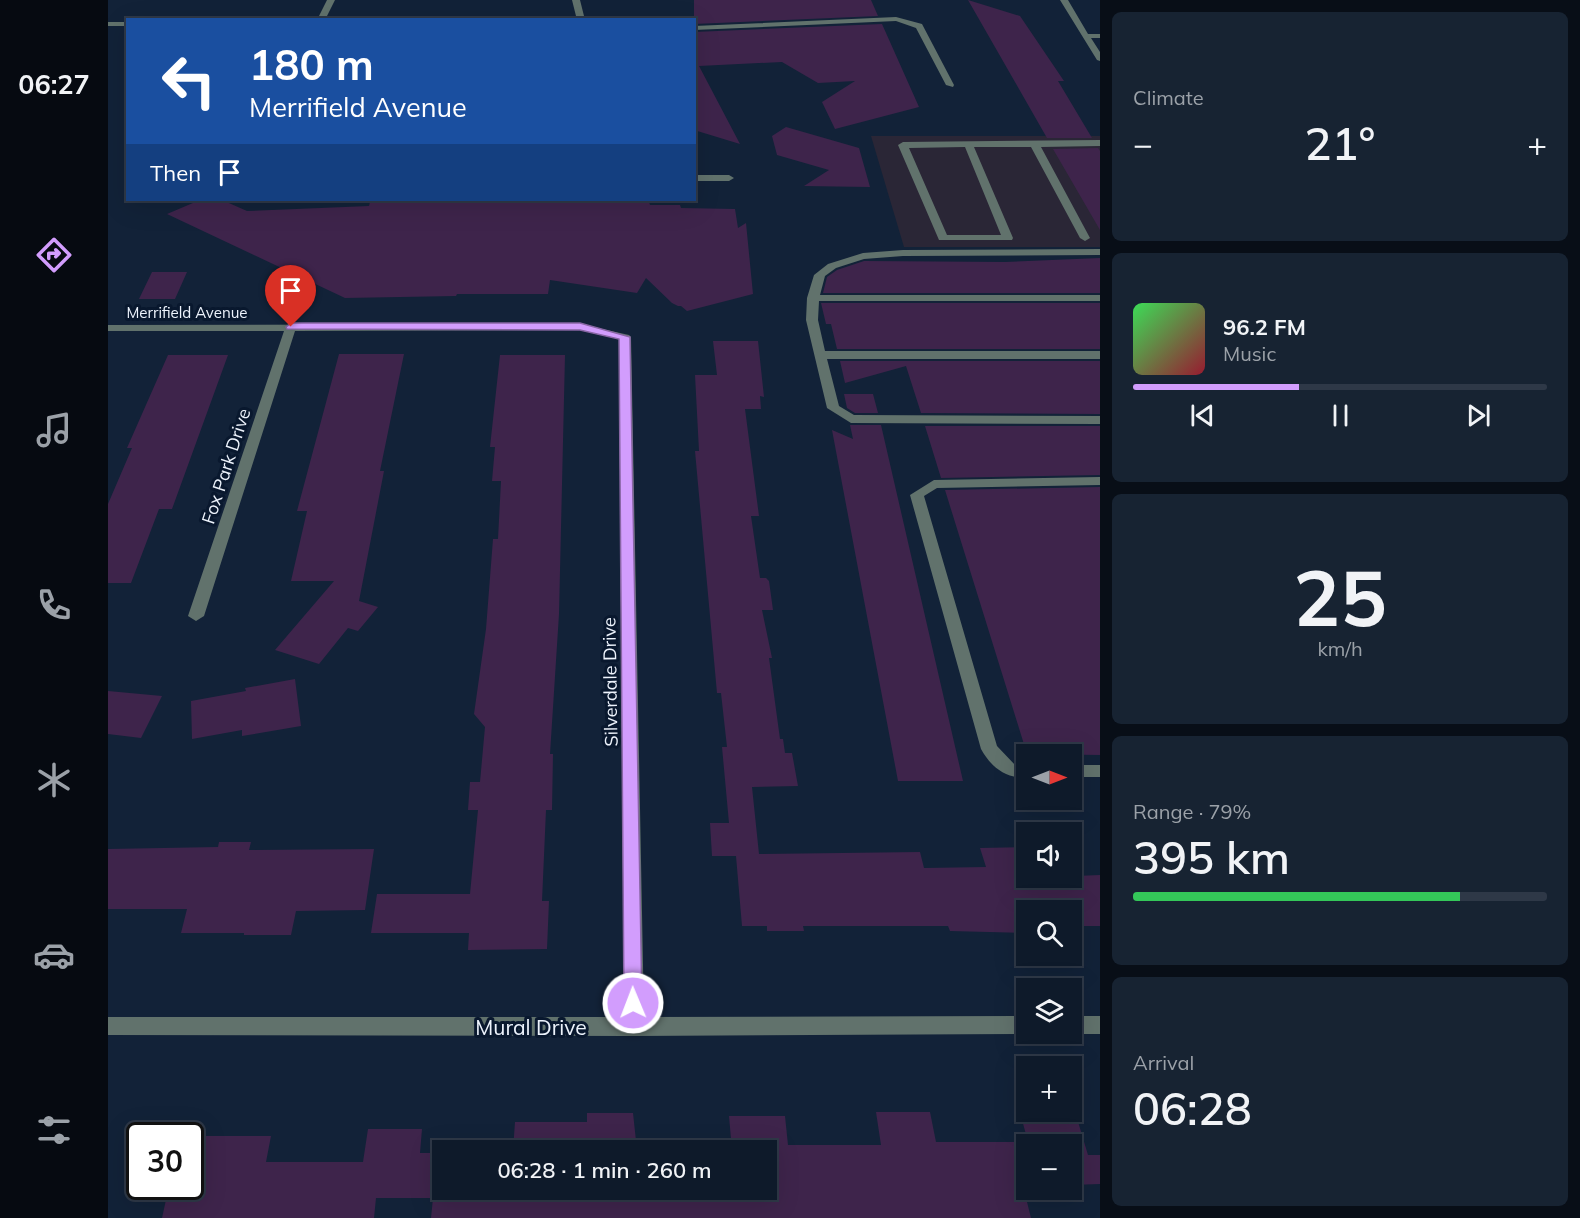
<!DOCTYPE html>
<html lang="en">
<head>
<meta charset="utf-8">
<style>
	:root { --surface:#0e1a2a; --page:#172332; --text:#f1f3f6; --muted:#9ba1a8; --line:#2e3847; --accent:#d29dfd }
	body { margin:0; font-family:Mulish,sans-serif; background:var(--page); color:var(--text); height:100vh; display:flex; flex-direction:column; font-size:22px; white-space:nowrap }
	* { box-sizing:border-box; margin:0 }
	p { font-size:20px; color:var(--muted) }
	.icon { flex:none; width:33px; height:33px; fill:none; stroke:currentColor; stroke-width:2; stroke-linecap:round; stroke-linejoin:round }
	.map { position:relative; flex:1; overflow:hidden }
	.details { display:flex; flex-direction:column; gap:12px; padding:12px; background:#080e17; width:480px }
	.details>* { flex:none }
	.top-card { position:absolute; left:18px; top:18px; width:570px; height:183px; border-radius:0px; box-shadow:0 6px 24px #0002,0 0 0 2px var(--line); background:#1a4fa0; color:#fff; overflow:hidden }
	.needle { width:39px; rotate:90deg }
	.fabs { position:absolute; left:908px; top:744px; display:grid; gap:12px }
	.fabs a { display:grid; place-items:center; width:66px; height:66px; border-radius:0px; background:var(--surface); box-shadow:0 6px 24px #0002,0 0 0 2px var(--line); font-size:30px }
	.speed { position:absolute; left:18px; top:1122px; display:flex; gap:12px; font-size:30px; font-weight:700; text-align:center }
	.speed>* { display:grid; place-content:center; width:78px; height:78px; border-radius:50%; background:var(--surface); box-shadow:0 6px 24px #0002,0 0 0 2px var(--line); line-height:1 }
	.speed .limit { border:3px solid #111; border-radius:9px; background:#fff; color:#111 }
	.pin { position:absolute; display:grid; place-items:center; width:51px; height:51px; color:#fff; margin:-62px -26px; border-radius:50% 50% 50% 0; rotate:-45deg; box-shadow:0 0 6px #0007 }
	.pin .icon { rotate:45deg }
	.me { position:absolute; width:66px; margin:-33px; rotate:359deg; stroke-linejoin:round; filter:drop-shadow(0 0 4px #0008) }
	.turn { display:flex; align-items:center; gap:21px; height:126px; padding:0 24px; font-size:27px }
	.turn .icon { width:78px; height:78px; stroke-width:2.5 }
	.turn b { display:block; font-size:42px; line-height:51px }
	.then { display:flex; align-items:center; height:57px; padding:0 24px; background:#0003; gap:12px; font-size:22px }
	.big { font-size:45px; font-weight:600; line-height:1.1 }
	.details .card { flex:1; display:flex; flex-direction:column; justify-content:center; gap:9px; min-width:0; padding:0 21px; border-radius:9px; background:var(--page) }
	.details .dial { align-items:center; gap:0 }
	.dial b { font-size:78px; line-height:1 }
	.song { display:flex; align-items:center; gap:18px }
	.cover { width:72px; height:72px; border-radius:9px; background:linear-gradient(135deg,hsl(130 70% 55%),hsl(350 70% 35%)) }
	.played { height:6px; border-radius:3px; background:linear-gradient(90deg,var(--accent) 40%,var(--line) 40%) }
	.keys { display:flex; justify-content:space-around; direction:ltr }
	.heat { display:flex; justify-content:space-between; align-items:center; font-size:33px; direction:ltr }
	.charge { height:9px; border-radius:4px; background:linear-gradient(90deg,#34c759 79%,var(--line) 0) }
	.trip { position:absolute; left:324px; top:1140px; width:345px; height:60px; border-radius:0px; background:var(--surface); box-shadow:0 6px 24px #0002,0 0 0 2px var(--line); font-weight:600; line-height:60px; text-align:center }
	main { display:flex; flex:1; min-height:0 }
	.dock { display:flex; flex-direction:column; width:108px; justify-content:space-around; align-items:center; background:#060a11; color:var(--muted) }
	.dock .icon { width:42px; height:42px }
	.dock .selected { color:var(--accent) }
	.dock b { font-size:27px; color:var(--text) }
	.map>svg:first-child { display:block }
	.commercial { fill:#2a2636 }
	.building { fill:#3e244b }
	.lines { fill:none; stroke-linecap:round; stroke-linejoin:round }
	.minor { fill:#61726c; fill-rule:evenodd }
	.route { fill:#d29dfd; stroke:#8866a4; stroke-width:1.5 }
	.labels { text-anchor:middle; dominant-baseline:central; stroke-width:6; stroke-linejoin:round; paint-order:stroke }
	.far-street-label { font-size:15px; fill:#edf3fc; stroke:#09182e }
	.street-label { font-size:18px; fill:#edf3fc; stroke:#09182e }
	.near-street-label { font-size:21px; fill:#edf3fc; stroke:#09182e }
</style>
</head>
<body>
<main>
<nav class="dock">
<b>06:27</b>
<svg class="icon selected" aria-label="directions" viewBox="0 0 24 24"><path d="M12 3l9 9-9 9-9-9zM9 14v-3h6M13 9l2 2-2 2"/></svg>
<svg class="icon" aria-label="music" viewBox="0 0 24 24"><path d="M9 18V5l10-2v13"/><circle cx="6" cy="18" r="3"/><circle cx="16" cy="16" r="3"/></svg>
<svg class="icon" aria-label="phone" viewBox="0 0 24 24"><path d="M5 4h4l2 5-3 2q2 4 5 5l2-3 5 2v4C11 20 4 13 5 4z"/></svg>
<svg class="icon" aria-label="climate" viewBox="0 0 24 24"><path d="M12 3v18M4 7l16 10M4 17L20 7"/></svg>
<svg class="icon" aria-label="car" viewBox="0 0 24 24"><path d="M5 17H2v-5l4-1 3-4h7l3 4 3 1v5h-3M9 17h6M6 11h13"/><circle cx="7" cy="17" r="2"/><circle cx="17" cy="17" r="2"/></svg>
<svg class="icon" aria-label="filters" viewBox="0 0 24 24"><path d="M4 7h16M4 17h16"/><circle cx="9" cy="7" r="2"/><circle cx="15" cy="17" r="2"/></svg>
</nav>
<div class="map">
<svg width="992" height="1218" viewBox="0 0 992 1218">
	<rect width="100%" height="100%" fill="#122238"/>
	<path class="commercial" d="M 763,136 L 992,136 L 992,247 L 796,247 Z"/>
	<path class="building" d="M 586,0 L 763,0 L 770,16 L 586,24 Z
		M 860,0 L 912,16 L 956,81 L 950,81 L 984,138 L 939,138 Z
		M 774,24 L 811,107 L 727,129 L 714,102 L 747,81 L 710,83 L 674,62 L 591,66 L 632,144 L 586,130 L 586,32 Z
		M 678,127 L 751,148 L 762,187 L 696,186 L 721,170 L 669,155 L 664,136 Z
		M 990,148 L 992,151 L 992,230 L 945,149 Z
		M 92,200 L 114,200 L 139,211 L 261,206 L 262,202 L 541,202 L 542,205 L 572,205 L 573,208 L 627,209 L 630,228 L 638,223 L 645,294 L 579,311 L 573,306 L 570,306 L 564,303 L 538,278 L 529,293 L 442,280 L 440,294 L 349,294 L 348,296 L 237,298 L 59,214 Z
		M 992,258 L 992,293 L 715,293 L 719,277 L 729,270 L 756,261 L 897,262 Z
		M 44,272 L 79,272 L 67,299 L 31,299 Z
		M 713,303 L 992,303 L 992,349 L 729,349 L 723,324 L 718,324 Z
		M 605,341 L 650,341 L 656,397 L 652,396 L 653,409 L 637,409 L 651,516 L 643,516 L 652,578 L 658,578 L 661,581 L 665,610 L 654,610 L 664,658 L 661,658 L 672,739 L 675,739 L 677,753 L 684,753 L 690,786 L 644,787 L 651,854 L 812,852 L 816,868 L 878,867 L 872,848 L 918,847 L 918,878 L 992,875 L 992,926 L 963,926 L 963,910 L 918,910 L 918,933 L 842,931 L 840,926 L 695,926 L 696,931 L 659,931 L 659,926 L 634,926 L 628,856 L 604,856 L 602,823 L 621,823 L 614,747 L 619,747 L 613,693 L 609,693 L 587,451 L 591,451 L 587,375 L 609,375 Z
		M 231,354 L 296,354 L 272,471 L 276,471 L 251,601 L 270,607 L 250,631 L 240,628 L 211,664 L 167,650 L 226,581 L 183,581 L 199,511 L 189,511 Z
		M 60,355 L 120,355 L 64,509 L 51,509 L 23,583 L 0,583 L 0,504 L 24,448 L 19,448 Z
		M 392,355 L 457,355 L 451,614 L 442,754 L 445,754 L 444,810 L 438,810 L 434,901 L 441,901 L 439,949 L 360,950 L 361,933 L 263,933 L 269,894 L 362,894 L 370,810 L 360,810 L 362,782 L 372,782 L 377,727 L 366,714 L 378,629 L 385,539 L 390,539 L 393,481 L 384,481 L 387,447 L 382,447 Z
		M 732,361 L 992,361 L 992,414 L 813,413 L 798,366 L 737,383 Z
		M 736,394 L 765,394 L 770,413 L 747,413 L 739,408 Z
		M 742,425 L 773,425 L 855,781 L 790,781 L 724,430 L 745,439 Z
		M 817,426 L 992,426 L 992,475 L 833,478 Z
		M 992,487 L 992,755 L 919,754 L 837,490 Z
		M 187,679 L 193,726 L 134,736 L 134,730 L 84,739 L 83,701 L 138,691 L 137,688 Z
		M 0,691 L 54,696 L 33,738 L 0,734 Z
		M 111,842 L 143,842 L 141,850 L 266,849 L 257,910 L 188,911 L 183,935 L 136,935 L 136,933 L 73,933 L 79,909 L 0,909 L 0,849 L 110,847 Z
		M 768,1112 L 822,1112 L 828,1142 L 920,1142 L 913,1116 L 968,1115 L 980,1155 L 992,1155 L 992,1184 L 963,1185 L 963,1144 L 918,1144 L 918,1186 L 915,1186 L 923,1218 L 323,1218 L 325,1198 L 268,1198 L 266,1218 L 54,1218 L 61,1186 L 82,1186 L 82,1136 L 163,1136 L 158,1162 L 255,1162 L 260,1129 L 314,1129 L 312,1153 L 334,1153 L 334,1190 L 658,1190 L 658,1150 L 624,1150 L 621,1116 L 677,1116 L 680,1145 L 773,1145 Z
		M 479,1113 L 525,1113 L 529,1150 L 405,1150 L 407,1122 L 479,1122 Z"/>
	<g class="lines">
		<path class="minor" d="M 219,0 L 227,0 L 217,20 L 209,20 Z
			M 464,0 L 472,0 L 477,20 L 469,20 Z
			M 952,0 L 960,0 L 980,34 L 992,34 L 992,38 L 983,38 L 992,52 L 992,61 L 989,60 Z
			M 788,17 L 814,24 L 846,85 L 845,87 L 838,85 L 808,28 L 788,21 L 586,30 L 586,26 Z
			M 0,22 L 20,22 L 20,26 L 0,26 Z
			M 992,140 L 992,146 L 933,147 L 982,238 L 977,241 L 972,238 L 923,147 L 866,147 L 905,238 L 904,240 L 831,240 L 790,145 L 795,142 ZM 857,147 L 893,235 L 839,235 L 801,148 Z
			M 586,175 L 621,175 L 626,178 L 621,181 L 586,181 Z
			M 992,249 L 992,255 L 795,256 L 756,259 L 728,268 L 717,276 L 712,295 L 992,295 L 992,301 L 711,301 L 710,320 L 717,351 L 992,351 L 992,359 L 719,359 L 731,406 L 746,415 L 992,416 L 992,424 L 743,423 L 719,408 L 698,320 L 699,298 L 706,275 L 720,264 L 755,253 L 795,250 Z
			M 472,324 L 521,335 L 523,337 L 536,1017 L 918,1016 L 919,1034 L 526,1036 L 0,1035 L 0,1017 L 516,1017 L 511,339 L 472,330 L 187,331 L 96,616 L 88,621 L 80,616 L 176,331 L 0,331 L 0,325 Z
			M 992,477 L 992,485 L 829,488 L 816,496 L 889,746 L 908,766 L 918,766 L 918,778 C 897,778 883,767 873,749 L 802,495 L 826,480 Z
			M 963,765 L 992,765 L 992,777 L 963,777 Z
			M 963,1016 L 992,1016 L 992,1034 L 962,1034 Z"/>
	</g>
	<path class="route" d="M 183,323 L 472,323 L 522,337 L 534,1003 L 531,1009 L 525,1011 L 519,1009 L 516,1003 L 511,339 L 472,330 L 179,329 L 178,327 Z"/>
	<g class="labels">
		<g class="far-street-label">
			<text x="79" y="312">Merrifield Avenue</text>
		</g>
		<g class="street-label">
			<text transform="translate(118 466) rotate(-72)">Fox Park Drive</text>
			<text transform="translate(502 682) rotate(-91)">Silverdale Drive</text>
		</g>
		<g class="near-street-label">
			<text x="423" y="1027">Mural Drive</text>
		</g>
	</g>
</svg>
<div class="fabs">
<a><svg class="needle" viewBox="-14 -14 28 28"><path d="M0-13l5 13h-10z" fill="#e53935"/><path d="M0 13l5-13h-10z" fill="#9ba1a8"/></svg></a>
<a><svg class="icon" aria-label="sound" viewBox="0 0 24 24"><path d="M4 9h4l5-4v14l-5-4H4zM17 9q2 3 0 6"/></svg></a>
<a><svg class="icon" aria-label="search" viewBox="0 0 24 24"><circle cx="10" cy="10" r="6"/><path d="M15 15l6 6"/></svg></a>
<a><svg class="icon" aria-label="layers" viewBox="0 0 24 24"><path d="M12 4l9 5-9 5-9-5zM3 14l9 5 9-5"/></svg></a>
<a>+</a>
<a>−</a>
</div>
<div class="speed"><div class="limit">30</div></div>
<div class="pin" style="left:183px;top:327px;background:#d93025"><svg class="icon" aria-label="arrive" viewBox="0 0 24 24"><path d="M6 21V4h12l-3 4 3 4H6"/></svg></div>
<svg class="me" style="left:525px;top:1003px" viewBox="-20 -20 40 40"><circle r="17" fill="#d29dfd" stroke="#fff" stroke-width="3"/><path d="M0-11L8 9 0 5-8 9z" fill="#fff"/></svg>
<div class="trip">06:28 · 1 min · 260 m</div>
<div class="top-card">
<div class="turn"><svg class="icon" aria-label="left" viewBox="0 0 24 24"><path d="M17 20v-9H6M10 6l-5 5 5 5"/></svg><div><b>180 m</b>Merrifield Avenue</div></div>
<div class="then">Then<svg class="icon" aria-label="arrive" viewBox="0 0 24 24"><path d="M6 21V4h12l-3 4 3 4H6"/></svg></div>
</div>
</div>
<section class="details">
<div class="card"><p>Climate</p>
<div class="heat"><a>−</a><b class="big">21°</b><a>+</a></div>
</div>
<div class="card">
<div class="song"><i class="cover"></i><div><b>96.2 FM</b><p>Music</p></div></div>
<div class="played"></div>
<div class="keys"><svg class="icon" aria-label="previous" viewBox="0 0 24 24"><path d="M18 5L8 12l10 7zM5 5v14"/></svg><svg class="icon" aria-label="pause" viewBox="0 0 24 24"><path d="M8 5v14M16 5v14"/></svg><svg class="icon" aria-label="next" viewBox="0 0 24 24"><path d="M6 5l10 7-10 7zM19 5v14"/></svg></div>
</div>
<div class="card dial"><b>25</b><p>km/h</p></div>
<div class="card"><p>Range · 79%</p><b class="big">395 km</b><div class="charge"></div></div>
<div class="card"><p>Arrival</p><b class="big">06:28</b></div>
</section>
</main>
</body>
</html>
